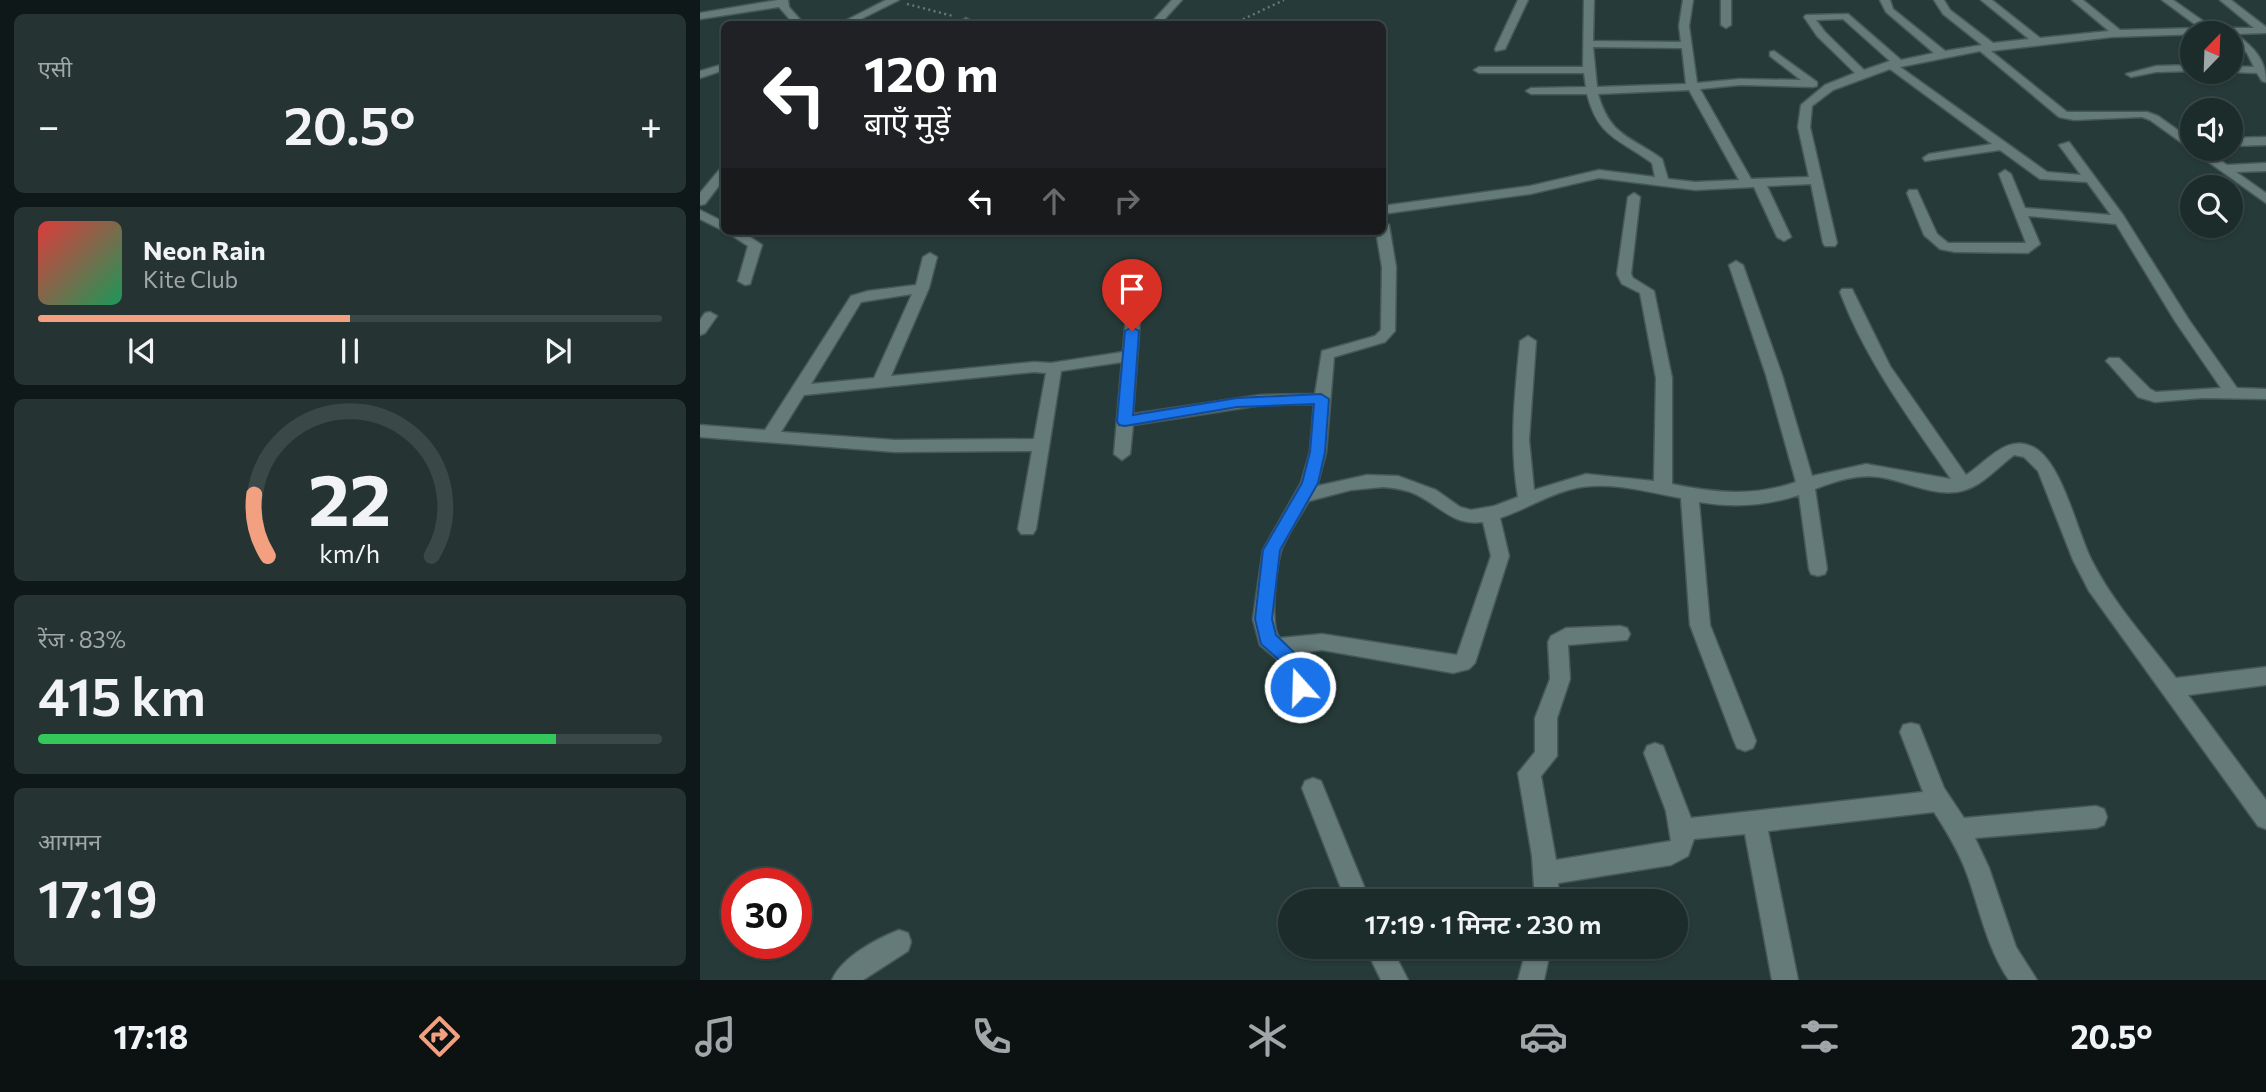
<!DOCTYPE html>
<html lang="hi">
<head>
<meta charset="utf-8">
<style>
	:root { --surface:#1c2c2b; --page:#253433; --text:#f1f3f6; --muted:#a0a7a9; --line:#3a4847; --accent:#f2a07f }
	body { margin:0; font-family:Commissioner,"Noto Sans Devanagari",sans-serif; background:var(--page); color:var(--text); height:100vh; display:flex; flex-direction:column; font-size:26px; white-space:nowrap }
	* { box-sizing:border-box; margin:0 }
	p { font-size:23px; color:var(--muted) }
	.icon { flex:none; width:38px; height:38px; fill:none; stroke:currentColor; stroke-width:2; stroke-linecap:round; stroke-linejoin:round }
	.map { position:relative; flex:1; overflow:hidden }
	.side { display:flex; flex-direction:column; gap:14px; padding:14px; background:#0f1818; width:700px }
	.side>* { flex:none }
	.hud { position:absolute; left:21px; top:21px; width:665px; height:214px; border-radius:10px; box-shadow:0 2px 5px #0004,0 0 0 2px var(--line); background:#202124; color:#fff; overflow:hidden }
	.needle { width:46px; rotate:23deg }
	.buttons { position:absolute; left:1480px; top:21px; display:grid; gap:14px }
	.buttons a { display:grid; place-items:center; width:63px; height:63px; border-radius:50%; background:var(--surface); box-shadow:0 2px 5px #0004,0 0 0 2px var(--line); font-size:35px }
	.speed { position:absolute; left:21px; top:868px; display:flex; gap:14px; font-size:35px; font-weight:700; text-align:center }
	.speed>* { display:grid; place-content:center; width:91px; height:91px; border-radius:50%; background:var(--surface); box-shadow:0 2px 5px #0004,0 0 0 2px var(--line); line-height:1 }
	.speed .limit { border:10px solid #d22; background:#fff; color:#111 }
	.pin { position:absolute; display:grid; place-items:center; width:60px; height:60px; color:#fff; margin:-72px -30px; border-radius:50% 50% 50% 0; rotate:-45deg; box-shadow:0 0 7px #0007 }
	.pin .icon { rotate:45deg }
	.me { position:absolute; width:77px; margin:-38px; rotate:340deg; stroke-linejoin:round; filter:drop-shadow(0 0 5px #0008) }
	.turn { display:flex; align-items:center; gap:24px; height:147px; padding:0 28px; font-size:32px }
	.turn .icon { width:91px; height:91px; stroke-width:2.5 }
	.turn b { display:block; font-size:49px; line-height:60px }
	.lanes { display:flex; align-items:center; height:66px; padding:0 28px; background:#0003; justify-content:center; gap:35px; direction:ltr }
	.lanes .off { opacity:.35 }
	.big { font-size:52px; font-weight:600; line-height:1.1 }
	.side .card { flex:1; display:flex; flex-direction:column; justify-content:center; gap:10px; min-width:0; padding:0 24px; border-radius:10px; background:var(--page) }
	.side .dial { align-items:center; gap:0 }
	.dial svg { height:182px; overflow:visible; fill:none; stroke:var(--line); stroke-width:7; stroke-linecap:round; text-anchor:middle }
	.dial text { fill:var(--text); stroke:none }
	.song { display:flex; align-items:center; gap:21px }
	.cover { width:84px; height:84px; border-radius:10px; background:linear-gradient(135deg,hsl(0 70% 55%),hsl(150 70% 35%)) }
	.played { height:7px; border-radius:4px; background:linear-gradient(90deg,var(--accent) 50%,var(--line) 50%) }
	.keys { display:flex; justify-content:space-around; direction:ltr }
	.heat { display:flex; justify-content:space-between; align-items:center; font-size:38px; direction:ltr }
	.charge { height:10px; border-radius:5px; background:linear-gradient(90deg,#34c759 83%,var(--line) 0) }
	.trip { position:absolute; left:578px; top:889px; width:410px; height:70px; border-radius:35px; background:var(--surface); box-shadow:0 2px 5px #0004,0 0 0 2px var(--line); font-weight:600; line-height:70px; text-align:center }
	.dock { display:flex; height:112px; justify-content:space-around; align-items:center; background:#0b1211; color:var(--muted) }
	.dock .icon { width:49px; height:49px }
	.dock .selected { color:var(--accent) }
	.dock b { font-size:32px; color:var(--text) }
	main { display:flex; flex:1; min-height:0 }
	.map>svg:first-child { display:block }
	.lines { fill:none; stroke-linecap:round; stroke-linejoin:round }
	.minor-casing { stroke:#465857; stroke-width:3 }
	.path { stroke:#657776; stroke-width:2.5; stroke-dasharray:2 3.5; stroke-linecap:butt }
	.minor { fill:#657b79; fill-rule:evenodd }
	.route { fill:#1a73e8; stroke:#114b97; stroke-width:2 }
</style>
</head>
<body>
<main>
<section class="side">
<div class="card"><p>एसी</p>
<div class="heat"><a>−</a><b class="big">20.5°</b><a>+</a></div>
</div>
<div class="card">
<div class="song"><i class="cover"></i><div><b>Neon Rain</b><p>Kite Club</p></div></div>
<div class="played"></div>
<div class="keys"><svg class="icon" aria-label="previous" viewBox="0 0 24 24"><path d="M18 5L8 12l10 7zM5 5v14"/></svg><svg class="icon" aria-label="pause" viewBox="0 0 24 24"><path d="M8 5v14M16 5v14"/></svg><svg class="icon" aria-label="next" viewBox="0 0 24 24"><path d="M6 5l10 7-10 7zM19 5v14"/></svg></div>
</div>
<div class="card dial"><svg viewBox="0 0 100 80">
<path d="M14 69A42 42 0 1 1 86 69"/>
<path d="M14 69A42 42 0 0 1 8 42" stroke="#f2a07f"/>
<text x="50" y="56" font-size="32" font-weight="700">22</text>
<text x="50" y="72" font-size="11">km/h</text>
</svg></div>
<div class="card"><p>रेंज · 83%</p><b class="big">415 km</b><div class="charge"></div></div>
<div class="card"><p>आगमन</p><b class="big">17:19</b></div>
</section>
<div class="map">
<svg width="1566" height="980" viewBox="0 0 1566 980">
	<rect width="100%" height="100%" fill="#263b39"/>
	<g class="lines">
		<defs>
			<path id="minor" d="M 78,0 L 88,0 L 89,7 L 104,24 L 94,24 L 79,7 L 0,19 L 0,13 Z
				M 186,0 L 199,0 L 151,24 L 139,24 Z
				M 472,0 L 482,0 L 460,24 L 450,24 Z
				M 818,0 L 828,0 L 805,49 L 796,51 L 795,49 Z
				M 884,0 L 894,0 L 893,41 L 981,42 L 979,26 L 983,0 L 993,0 L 989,26 L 997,83 L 1040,79 L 1101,80 L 1070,56 L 1070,52 L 1074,51 L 1117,82 L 1117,86 L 1113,87 L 1040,85 L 1000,89 L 1051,179 L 1109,177 L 1098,127 L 1101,105 L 1125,85 L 1155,73 L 1117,36 L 1104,17 L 1106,15 L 1148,14 L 1201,60 L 1234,53 L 1186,12 L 1180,0 L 1190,0 L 1193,9 L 1245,51 L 1282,45 L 1243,14 L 1234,0 L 1244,0 L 1250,10 L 1293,43 L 1329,39 L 1281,0 L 1292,0 L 1340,38 L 1409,31 L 1372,0 L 1383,0 L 1420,30 L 1500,28 L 1462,0 L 1473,0 L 1513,28 L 1554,28 L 1520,0 L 1531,0 L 1566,27 L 1566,33 L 1536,34 C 1554,48 1566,59 1566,82 L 1562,81 L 1557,73 L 1529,72 L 1531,66 L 1554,67 L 1547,53 L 1531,40 L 1531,33 L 1412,37 L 1291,51 L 1367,112 L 1447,112 L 1458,116 L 1493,141 L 1493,149 L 1503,149 L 1527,165 L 1566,163 L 1566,171 L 1536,172 L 1566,193 L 1566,203 L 1450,120 L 1442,117 L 1374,120 L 1359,117 L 1280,51 L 1200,67 L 1347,172 L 1381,175 L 1359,145 L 1369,142 L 1423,215 L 1489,320 L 1537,388 L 1566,389 L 1566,399 L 1502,398 L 1455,402 L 1438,397 L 1409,364 L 1406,361 L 1409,358 L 1419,358 L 1450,389 L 1456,392 L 1521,388 L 1475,321 L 1416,224 L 1328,216 L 1340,244 L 1328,253 L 1255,252 L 1240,249 L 1224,235 L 1207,193 L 1209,190 L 1217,190 L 1237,234 L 1248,243 L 1326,243 L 1299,174 L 1305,170 L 1311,174 L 1325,208 L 1411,215 L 1387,182 L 1340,179 L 1300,150 L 1225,161 L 1223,158 L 1229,154 L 1292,144 L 1190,69 L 1133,90 L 1112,106 L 1110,127 L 1137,243 L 1135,246 L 1125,246 L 1123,243 L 1111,184 L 1067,186 L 1091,237 L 1084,241 L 1077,237 L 1054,187 L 995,190 L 899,178 L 830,194 L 682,214 L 682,206 L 830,186 L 899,170 L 955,177 L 952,163 C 920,139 898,138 887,94 L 831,94 L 826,91 L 831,88 L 886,87 L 884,73 L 779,73 L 774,70 L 779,67 L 883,67 ZM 1143,19 L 1190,61 L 1164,70 L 1125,32 L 1116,20 ZM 893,47 L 982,48 L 986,84 L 897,87 ZM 989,90 L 1039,180 L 995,182 L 968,179 L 962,159 C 931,136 910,137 898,94 Z
				M 1021,0 L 1031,0 L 1031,25 L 1026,28 L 1021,25 Z
				M 266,18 L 271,21 L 268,24 L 258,24 Z
				M 24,64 L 24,70 L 0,78 L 0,71 Z
				M 1493,65 L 1493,71 L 1456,72 L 1431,77 L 1426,74 L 1456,66 Z
				M 1566,137 L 1566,145 L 1531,146 L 1531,138 Z
				M 24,168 L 24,179 L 5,204 L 0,205 L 0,193 L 20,169 Z
				M 934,193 L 940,197 L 931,274 L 933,278 L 954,291 L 972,378 L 972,484 C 1015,493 1054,497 1096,482 L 1066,375 L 1029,265 L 1036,261 L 1043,265 L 1082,375 L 1112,476 L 1166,464 L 1251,479 C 1210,419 1166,361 1140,292 L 1142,289 L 1152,289 L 1190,366 L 1266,475 C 1287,462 1307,432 1335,448 C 1363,465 1377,532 1392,561 C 1413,603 1448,641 1476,678 L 1566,667 L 1566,685 L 1488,695 L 1566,800 L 1566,829 L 1558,826 L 1389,591 L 1373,560 L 1338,471 L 1324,457 L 1314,455 C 1298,467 1284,484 1265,490 C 1237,499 1207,481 1179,477 C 1157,474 1136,481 1115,489 L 1127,569 L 1125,574 L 1118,576 L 1111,574 L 1109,569 L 1099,495 C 1065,506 1034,508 999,502 L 1010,625 L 1056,741 L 1053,748 L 1045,751 L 1037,748 L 1034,741 L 990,625 L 981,498 C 947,492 907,480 872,489 C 847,495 825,510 800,518 L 809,556 L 775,663 L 769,669 L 753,673 L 622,650 L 598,653 L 604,662 L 617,712 L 613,718 L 606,721 L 599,718 L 595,712 L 585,666 L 560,645 L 553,619 L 563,550 L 601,483 L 610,452 L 614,404 L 561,405 L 433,425 L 430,454 L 422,460 L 414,454 L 422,362 L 361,371 L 336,529 L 333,534 L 321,534 L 318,529 L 332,451 L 195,452 L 0,437 L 0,425 L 65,430 L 151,296 L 168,291 L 216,285 L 223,257 L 230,253 L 237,257 L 229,288 L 191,376 L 334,362 L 351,363 L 423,352 L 427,306 L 434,302 L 441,306 L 433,414 L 561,395 L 615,394 L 622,351 L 675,336 L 681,330 L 682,267 L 676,231 L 682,231 L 682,221 L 689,225 L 696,267 L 695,331 L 685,342 L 634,357 L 626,452 L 617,486 L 667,475 L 698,476 L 736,490 L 760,507 L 771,510 L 794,506 L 818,497 C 809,445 815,393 820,341 L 828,336 L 836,341 L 829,440 L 834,490 L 886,474 L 954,481 L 956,378 L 940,293 L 922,284 L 917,274 L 928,197 ZM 212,294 L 174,378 L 111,384 L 161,302 ZM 334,372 L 346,373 L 334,439 L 195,440 L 81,432 L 104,395 ZM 683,487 C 699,488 713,491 726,500 C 747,513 757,525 783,522 L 791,556 L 757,655 L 622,634 L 580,638 C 569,628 576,563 582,548 C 589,532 600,516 609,501 L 651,490 Z
				M 0,210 L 24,222 L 24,231 L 0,219 Z
				M 25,231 L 41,231 L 62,245 L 50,284 L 45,285 L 38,281 L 48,246 Z
				M 10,312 L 17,316 L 5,333 L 0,335 L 0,320 L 5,313 Z
				M 920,626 L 927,628 L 930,634 L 927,640 L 868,645 L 870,679 L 857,718 L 857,756 L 841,776 L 856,860 L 971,841 L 966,811 L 944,753 L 947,746 L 955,743 L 963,746 L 991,818 L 1223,792 L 1200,732 L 1203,725 L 1211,723 L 1219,725 L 1244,788 L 1264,818 L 1396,806 L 1404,809 L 1407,817 L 1404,825 L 1396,828 L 1275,838 L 1289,868 L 1316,947 L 1337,980 L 1309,980 C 1287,948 1280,910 1267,874 C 1259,852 1247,832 1234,812 L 1068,831 L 1098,980 L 1072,980 L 1045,834 L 994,839 L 988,856 L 971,865 L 858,883 L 859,901 L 835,901 L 832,856 L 818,773 L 835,752 L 835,718 L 850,679 L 848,642 L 851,636 L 866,628 Z
				M 613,778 L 621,781 L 670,901 L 646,901 L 602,788 L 605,781 Z
				M 199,930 L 208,933 L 211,942 L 208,951 L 163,980 L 132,980 C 142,957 176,939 199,930 Z
				M 665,947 L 691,947 L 708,980 L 681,980 Z
				M 827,947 L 851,947 L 844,980 L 818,980 Z"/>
		</defs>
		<use href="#minor" class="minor-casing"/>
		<path class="path" d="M 207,4 L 253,16
			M 533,24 L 584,0"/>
		<use href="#minor" class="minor"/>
	</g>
	<path class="route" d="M 432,327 L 439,331 L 433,415 L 537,398 L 621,394 L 629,399 L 625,452 L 618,483 L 580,550 L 572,619 L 576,635 L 604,662 L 610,687 L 607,693 L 600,695 L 593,693 L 586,666 L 561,644 L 555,619 L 563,550 L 602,483 L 610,452 L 614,404 L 537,407 L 425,426 L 419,425 L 417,421 L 425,331 Z"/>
</svg>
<div class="buttons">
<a><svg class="needle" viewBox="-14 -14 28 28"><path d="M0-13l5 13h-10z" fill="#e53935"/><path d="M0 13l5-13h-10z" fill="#a0a7a9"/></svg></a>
<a><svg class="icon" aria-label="sound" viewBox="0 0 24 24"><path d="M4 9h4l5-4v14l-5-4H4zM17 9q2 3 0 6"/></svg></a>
<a><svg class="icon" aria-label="search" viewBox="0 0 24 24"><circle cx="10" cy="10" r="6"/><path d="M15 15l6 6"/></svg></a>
</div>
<div class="speed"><div class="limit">30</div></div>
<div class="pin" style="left:432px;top:331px;background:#d93025"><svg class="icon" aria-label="arrive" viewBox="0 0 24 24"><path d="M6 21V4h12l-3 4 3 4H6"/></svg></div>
<svg class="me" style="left:600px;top:687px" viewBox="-20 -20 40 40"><circle r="17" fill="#1a73e8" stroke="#fff" stroke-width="3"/><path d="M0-11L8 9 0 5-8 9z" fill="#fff"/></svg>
<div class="trip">17:19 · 1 मिनट · 230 m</div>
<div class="hud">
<div class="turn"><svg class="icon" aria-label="left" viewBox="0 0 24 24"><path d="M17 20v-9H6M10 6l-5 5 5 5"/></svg><div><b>120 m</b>बाएँ मुड़ें</div></div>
<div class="lanes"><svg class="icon" aria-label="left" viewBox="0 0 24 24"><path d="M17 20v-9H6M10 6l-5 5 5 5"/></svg><svg class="icon off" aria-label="ahead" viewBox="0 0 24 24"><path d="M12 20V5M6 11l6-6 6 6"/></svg><svg class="icon off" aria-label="right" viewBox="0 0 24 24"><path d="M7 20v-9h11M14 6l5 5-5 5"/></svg></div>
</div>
</div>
</main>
<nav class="dock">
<b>17:18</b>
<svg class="icon selected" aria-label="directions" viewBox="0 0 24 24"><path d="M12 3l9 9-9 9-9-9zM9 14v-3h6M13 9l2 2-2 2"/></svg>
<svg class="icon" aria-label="music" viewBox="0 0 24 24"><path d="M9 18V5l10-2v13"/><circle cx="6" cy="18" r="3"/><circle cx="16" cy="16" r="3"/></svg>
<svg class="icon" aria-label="phone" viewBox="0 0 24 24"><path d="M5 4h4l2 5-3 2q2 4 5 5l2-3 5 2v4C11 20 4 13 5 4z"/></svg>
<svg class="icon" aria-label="climate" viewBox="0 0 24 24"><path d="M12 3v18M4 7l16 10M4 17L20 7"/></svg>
<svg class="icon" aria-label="car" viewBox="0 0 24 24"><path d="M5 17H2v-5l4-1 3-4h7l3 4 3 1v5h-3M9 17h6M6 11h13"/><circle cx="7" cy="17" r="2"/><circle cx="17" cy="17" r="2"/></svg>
<svg class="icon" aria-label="filters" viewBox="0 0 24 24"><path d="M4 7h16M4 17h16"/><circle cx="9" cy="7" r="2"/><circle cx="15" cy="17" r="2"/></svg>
<b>20.5°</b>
</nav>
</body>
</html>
